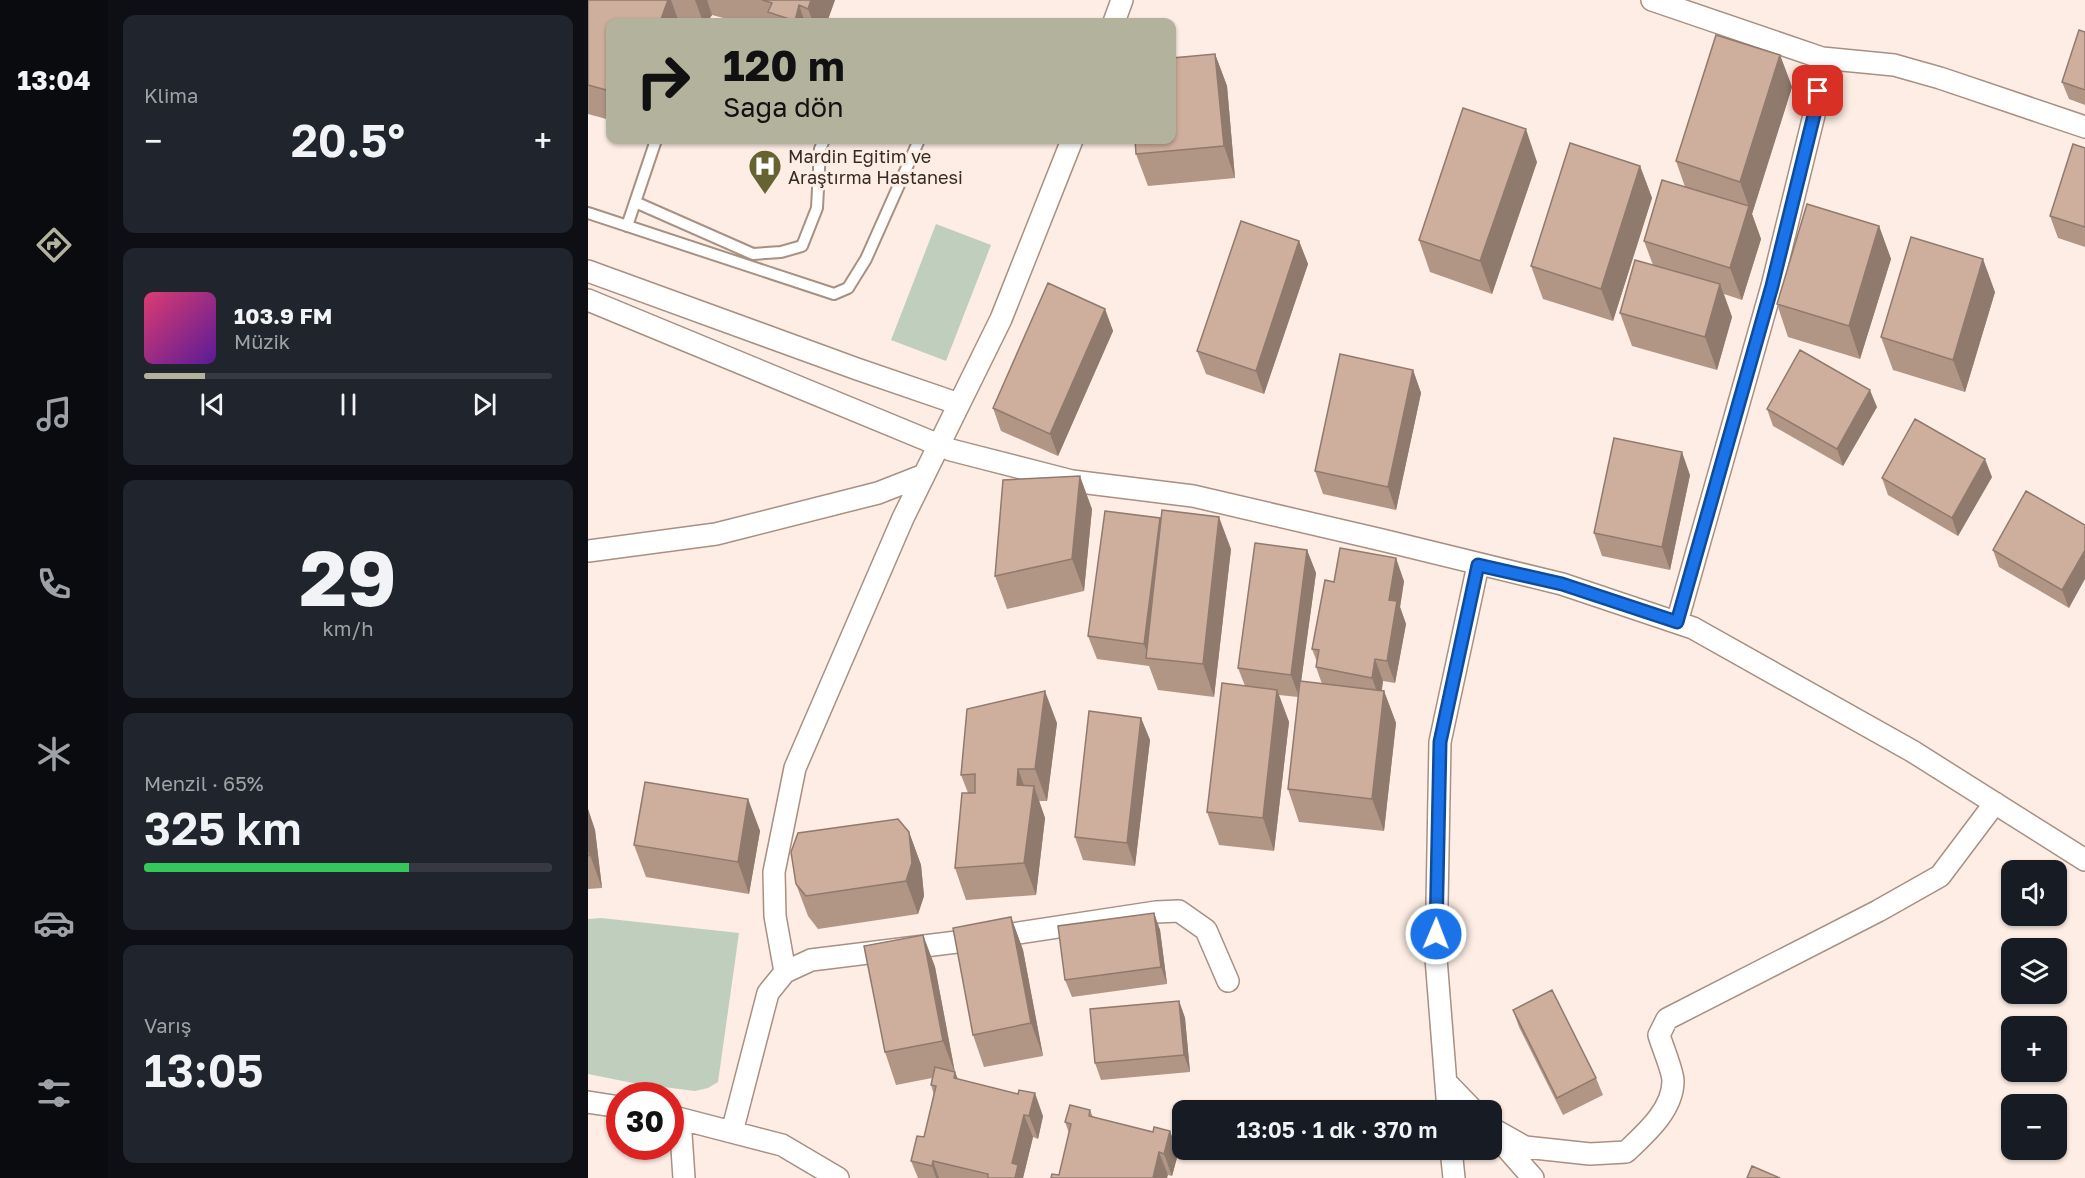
<!DOCTYPE html>
<html lang="tr">
<head>
<meta charset="utf-8">
<style>
	:root { --surface:#171b24; --page:#20242c; --text:#f1f3f6; --muted:#9ea1a6; --line:#363941; --accent:#b2b29d }
	body { margin:0; font-family:"Golos Text",sans-serif; background:var(--page); color:var(--text); height:100vh; display:flex; flex-direction:column; font-size:22px; white-space:nowrap }
	* { box-sizing:border-box; margin:0 }
	p { font-size:20px; color:var(--muted) }
	.icon { flex:none; width:33px; height:33px; fill:none; stroke:currentColor; stroke-width:2; stroke-linecap:round; stroke-linejoin:round }
	.map { position:relative; flex:1; overflow:hidden }
	.drawer { display:flex; flex-direction:column; gap:15px; padding:15px; background:#0d0f14; width:480px }
	.drawer>* { flex:none }
	.guide { position:absolute; left:18px; top:18px; width:570px; height:126px; border-radius:12px; box-shadow:0 2px 4px #0004; background:#b2b29d; color:#111; overflow:hidden }
	.tools { position:absolute; left:1413px; top:860px; display:grid; gap:12px }
	.tools a { display:grid; place-items:center; width:66px; height:66px; border-radius:12px; background:var(--surface); box-shadow:0 2px 4px #0004; font-size:30px }
	.speed { position:absolute; left:18px; top:1082px; display:flex; gap:12px; font-size:30px; font-weight:700; text-align:center }
	.speed>* { display:grid; place-content:center; width:78px; height:78px; border-radius:50%; background:var(--surface); box-shadow:0 2px 4px #0004; line-height:1 }
	.speed .limit { border:9px solid #d22; background:#fff; color:#111 }
	.pin { position:absolute; display:grid; place-items:center; width:51px; height:51px; color:#fff; margin:-26px; border-radius:12px; box-shadow:0 3px 9px #0006 }
	.me { position:absolute; width:66px; margin:-33px; rotate:1deg; stroke-linejoin:round; filter:drop-shadow(0 0 4px #0008) }
	.turn { display:flex; align-items:center; gap:21px; height:126px; padding:0 18px; font-size:27px }
	.turn .icon { width:78px; height:78px; stroke-width:2.5 }
	.turn b { display:block; font-size:42px; line-height:51px }
	.big { font-size:45px; font-weight:600; line-height:1.1 }
	.drawer .tile { flex:1; display:flex; flex-direction:column; justify-content:center; gap:9px; min-width:0; padding:0 21px; border-radius:12px; background:var(--page) }
	.drawer .dial { align-items:center; gap:0 }
	.dial b { font-size:78px; line-height:1 }
	.song { display:flex; align-items:center; gap:18px }
	.cover { width:72px; height:72px; border-radius:9px; background:linear-gradient(135deg,hsl(340 70% 55%),hsl(270 70% 35%)) }
	.played { height:6px; border-radius:3px; background:linear-gradient(90deg,var(--accent) 15%,var(--line) 15%) }
	.keys { display:flex; justify-content:space-around; direction:ltr }
	.heat { display:flex; justify-content:space-between; align-items:center; font-size:33px; direction:ltr }
	.charge { height:9px; border-radius:4px; background:linear-gradient(90deg,#34c759 65%,var(--line) 0) }
	.trip { position:absolute; left:584px; top:1100px; width:330px; height:60px; border-radius:12px; background:var(--surface); box-shadow:0 2px 4px #0004; font-weight:600; line-height:60px; text-align:center }
	main { display:flex; flex:1; min-height:0 }
	.tab-bar { display:flex; flex-direction:column; width:108px; justify-content:space-around; align-items:center; background:#090b0e; color:var(--muted) }
	.tab-bar .icon { width:42px; height:42px }
	.tab-bar .on { color:var(--accent) }
	.tab-bar b { font-size:27px; color:var(--text) }
	.map>svg:first-child { display:block }
	.green { fill:#bfcebd }
	.lines { fill:none; stroke-linecap:round; stroke-linejoin:round }
	.service-casing { stroke:#a89082; stroke-width:14 }
	.minor-casing { stroke:#a89082; stroke-width:24 }
	.service { stroke:#fff; stroke-width:10 }
	.minor { stroke:#fff; stroke-width:21 }
	.wall { fill:#b19686 }
	.shaded-wall { fill:#907a6d }
	.building { fill:#ceae9c; stroke:#907a6d; stroke-width:1.5 }
	.route-casing { stroke:#114b97; stroke-width:15 }
	.route { stroke:#1a73e8; stroke-width:10 }
	.labels { text-anchor:middle; dominant-baseline:central; stroke-width:6; stroke-linejoin:round; paint-order:stroke }
	.poi-label { font-size:18px; fill:#362c26; stroke:#fdede4; text-anchor:start }
</style>
</head>
<body>
<main>
<nav class="tab-bar">
<b>13:04</b>
<svg class="icon on" aria-label="directions" viewBox="0 0 24 24"><path d="M12 3l9 9-9 9-9-9zM9 14v-3h6M13 9l2 2-2 2"/></svg>
<svg class="icon" aria-label="music" viewBox="0 0 24 24"><path d="M9 18V5l10-2v13"/><circle cx="6" cy="18" r="3"/><circle cx="16" cy="16" r="3"/></svg>
<svg class="icon" aria-label="phone" viewBox="0 0 24 24"><path d="M5 4h4l2 5-3 2q2 4 5 5l2-3 5 2v4C11 20 4 13 5 4z"/></svg>
<svg class="icon" aria-label="climate" viewBox="0 0 24 24"><path d="M12 3v18M4 7l16 10M4 17L20 7"/></svg>
<svg class="icon" aria-label="car" viewBox="0 0 24 24"><path d="M5 17H2v-5l4-1 3-4h7l3 4 3 1v5h-3M9 17h6M6 11h13"/><circle cx="7" cy="17" r="2"/><circle cx="17" cy="17" r="2"/></svg>
<svg class="icon" aria-label="filters" viewBox="0 0 24 24"><path d="M4 7h16M4 17h16"/><circle cx="9" cy="7" r="2"/><circle cx="15" cy="17" r="2"/></svg>
</nav>
<section class="drawer">
<div class="tile"><p>Klima</p>
<div class="heat"><a>−</a><b class="big">20.5°</b><a>+</a></div>
</div>
<div class="tile">
<div class="song"><i class="cover"></i><div><b>103.9 FM</b><p>Müzik</p></div></div>
<div class="played"></div>
<div class="keys"><svg class="icon" aria-label="previous" viewBox="0 0 24 24"><path d="M18 5L8 12l10 7zM5 5v14"/></svg><svg class="icon" aria-label="pause" viewBox="0 0 24 24"><path d="M8 5v14M16 5v14"/></svg><svg class="icon" aria-label="next" viewBox="0 0 24 24"><path d="M6 5l10 7-10 7zM19 5v14"/></svg></div>
</div>
<div class="tile dial"><b>29</b><p>km/h</p></div>
<div class="tile"><p>Menzil · 65%</p><b class="big">325 km</b><div class="charge"></div></div>
<div class="tile"><p>Varış</p><b class="big">13:05</b></div>
</section>
<div class="map">
<svg width="1497" height="1178" viewBox="0 0 1497 1178">
	<rect width="100%" height="100%" fill="#fdede4"/>
	<path class="green" d="M 348,224 L 403,245 L 358,361 L 303,340 Z
		M 13,918 L 151,933 L 130,1082 L 120,1088 L 107,1091 L 45,1083 L 0,1074 L 0,919 Z"/>
	<g class="lines">
		<defs>
			<path id="service" d="M 47,202 L 165,254 L 193,252 L 214,246 L 229,208 L 232,149 L 236,140
				M 0,213 L 246,294 L 260,288 L 278,259 L 331,140
				M 39,226 L 68,140"/>
			<path id="minor" d="M 1064,0 L 1234,58 L 1306,65 L 1352,78 L 1497,127
				M 526,22 L 534,0
				M 0,271 L 269,369 L 371,404
				M 0,300 L 363,450 L 484,481 L 605,496 L 794,540 L 974,584 L 1105,628 L 1324,751 L 1497,860
				M 0,551 L 128,534 L 290,493 L 336,475
				M 1089,622 L 1184,286 L 1228,107 L 1234,58
				M 197,972 L 187,916 L 186,872 L 207,768 L 315,518 L 413,319 L 484,140
				M 858,1082 L 885,1110
				M 0,1102 L 32,1107
				M 860,1110 L 848,958 L 852,742 L 890,565
				M 82,1116 L 194,1145 L 250,1178
				M 92,1119 L 96,1178
				M 903,1128 L 937,1147 L 1002,1154 L 1038,1152 C 1057,1134 1085,1110 1085,1081 C 1085,1071 1074,1046 1071,1035 L 1079,1019 L 1290,911 L 1352,876 L 1407,803
				M 144,1132 L 180,993 L 197,972 L 223,960 L 385,940 L 568,912 L 591,911 L 618,930 L 640,981
				M 908,1136 L 945,1178
				M 863,1149 L 866,1178"/>
		</defs>
		<use href="#service" class="service-casing"/>
		<use href="#minor" class="minor-casing"/>
		<use href="#service" class="service"/>
		<use href="#minor" class="minor"/>
	</g>
	<path class="wall" d="M 0,0 L 247,0 L 239,22 L 151,22 L 124,15 L 119,22 L 22,22 L 22,120 L 0,114 Z
		M 1497,32 L 1497,105 L 1481,99 L 1474,82 Z
		M 627,54 L 639,86 L 647,178 L 560,186 L 548,154 Z
		M 1192,55 L 1204,87 L 1164,214 L 1173,239 L 1154,300 L 1136,294 L 1144,317 L 1129,370 L 1044,346 L 1032,313 L 1065,265 L 1056,241 L 1097,187 L 1088,161 Z
		M 1497,148 L 1497,247 L 1470,238 L 1462,216 Z
		M 949,162 L 904,294 L 842,272 L 831,240 Z
		M 1052,166 L 1064,198 L 1025,321 L 955,299 L 943,266 Z
		M 1291,226 L 1303,259 L 1272,359 L 1200,337 L 1189,304 Z
		M 711,241 L 720,264 L 676,394 L 618,374 L 609,351 Z
		M 1407,292 L 1377,392 L 1305,370 L 1293,337 Z
		M 517,309 L 525,331 L 470,456 L 413,431 L 405,408 Z
		M 825,370 L 833,393 L 808,510 L 735,494 L 727,471 Z
		M 1289,407 L 1255,466 L 1185,426 L 1179,409 Z
		M 1102,475 L 1082,570 L 1014,556 L 1006,533 Z
		M 1404,477 L 1370,536 L 1300,495 L 1294,478 Z
		M 504,509 L 496,591 L 419,609 L 407,576 Z
		M 572,518 L 573,521 L 643,549 L 626,697 L 570,690 L 561,666 L 509,659 L 500,636 Z
		M 1497,525 L 1481,608 L 1411,567 L 1405,550 Z
		M 719,550 L 728,573 L 713,681 L 734,684 L 728,667 L 729,662 L 724,649 L 746,582 L 816,581 L 812,607 L 818,624 L 807,683 L 795,681 L 794,690 L 796,691 L 808,723 L 796,831 L 711,822 L 700,789 L 710,697 L 691,695 L 701,722 L 686,851 L 631,845 L 619,812 L 657,686 L 650,668 Z
		M 553,718 L 562,740 L 547,866 L 495,860 L 487,837 Z
		M 469,723 L 459,801 L 451,801 L 457,818 L 448,895 L 378,900 L 367,868 L 380,793 L 373,775 Z
		M 160,799 L 172,831 L 161,894 L 58,877 L 46,845 Z
		M 0,809 L 7,830 L 14,888 L 0,889 Z
		M 321,832 L 333,865 L 336,896 L 330,914 L 230,929 L 220,916 L 208,884 Z
		M 566,913 L 572,930 L 579,984 L 484,997 L 477,980 Z
		M 423,917 L 435,950 L 455,1056 L 396,1067 L 385,1035 Z
		M 335,935 L 347,967 L 367,1072 L 370,1080 L 455,1116 L 450,1139 L 445,1137 L 435,1178 L 330,1178 L 323,1161 L 336,1137 L 346,1095 L 343,1085 L 344,1078 L 308,1085 L 297,1052 Z
		M 591,1001 L 597,1018 L 602,1072 L 513,1080 L 507,1063 Z
		M 925,1010 L 1008,1078 L 1015,1095 L 975,1115 L 931,1027 Z
		M 502,1110 L 505,1117 L 565,1132 L 582,1131 L 590,1154 L 584,1176 L 580,1175 L 471,1175 L 481,1133 L 477,1122 Z"/>
	<path class="shaded-wall" d="M 80,0 L 83,0 L 91,22 L 72,22 Z
		M 107,0 L 119,0 L 124,15 L 119,22 L 115,22 Z
		M 223,0 L 247,0 L 239,22 L 225,22 L 220,9 Z
		M 211,5 L 217,22 L 207,22 L 207,21 Z
		M 627,54 L 639,86 L 647,178 L 636,146 Z
		M 1192,55 L 1204,87 L 1164,214 L 1173,239 L 1154,300 L 1142,268 L 1161,207 L 1152,182 Z
		M 938,129 L 949,162 L 904,294 L 892,261 Z
		M 1052,166 L 1064,198 L 1025,321 L 1013,289 Z
		M 1291,226 L 1303,259 L 1272,359 L 1261,326 Z
		M 711,241 L 720,264 L 676,394 L 668,371 Z
		M 1395,259 L 1407,292 L 1377,392 L 1365,360 Z
		M 1132,284 L 1144,317 L 1129,370 L 1117,337 Z
		M 517,309 L 525,331 L 470,456 L 462,434 Z
		M 825,370 L 833,393 L 808,510 L 800,487 Z
		M 1282,390 L 1289,407 L 1255,466 L 1249,449 Z
		M 1094,452 L 1102,475 L 1082,570 L 1074,547 Z
		M 1397,459 L 1404,477 L 1370,536 L 1364,518 Z
		M 492,476 L 504,509 L 496,591 L 484,559 Z
		M 631,517 L 643,549 L 626,697 L 615,664 Z
		M 572,518 L 580,541 L 561,658 L 556,644 Z
		M 719,550 L 728,573 L 711,697 L 703,675 Z
		M 1497,550 L 1497,579 L 1481,608 L 1474,590 Z
		M 808,558 L 816,581 L 812,607 L 818,624 L 807,683 L 799,661 L 801,600 Z
		M 787,659 L 795,681 L 792,700 L 784,678 Z
		M 689,690 L 701,722 L 686,851 L 675,818 Z
		M 457,691 L 469,723 L 459,801 L 447,769 Z
		M 796,691 L 808,723 L 796,831 L 784,799 Z
		M 553,718 L 562,740 L 547,866 L 539,843 Z
		M 430,769 L 442,802 L 429,785 Z
		M 446,786 L 457,818 L 448,895 L 436,863 Z
		M 160,799 L 172,831 L 161,894 L 150,862 Z
		M 0,809 L 7,830 L 14,888 L 2,855 L 0,835 Z
		M 321,832 L 333,865 L 336,896 L 330,914 L 318,881 Z
		M 566,913 L 572,930 L 579,984 L 573,967 Z
		M 423,917 L 435,950 L 455,1056 L 443,1023 Z
		M 335,935 L 347,967 L 367,1073 L 367,1072 L 376,1094 L 366,1078 L 367,1073 L 355,1041 Z
		M 591,1001 L 597,1018 L 602,1072 L 596,1055 Z
		M 447,1093 L 455,1116 L 450,1139 L 441,1116 Z
		M 436,1115 L 445,1137 L 435,1178 L 427,1178 L 424,1163 Z
		M 582,1131 L 590,1154 L 584,1176 L 576,1154 Z
		M 571,1152 L 580,1175 L 579,1178 L 565,1178 Z
		M 345,1161 L 351,1178 L 348,1178 L 344,1166 Z"/>
	<path class="building" d="M 0,0 L 80,0 L 72,22 L 22,22 L 22,91 L 0,85 Z
		M 174,0 L 223,0 L 220,9 L 211,5 L 207,21 L 180,12 L 184,3 Z
		M 1491,30 L 1497,32 L 1497,90 L 1474,82 Z
		M 1128,35 L 1192,55 L 1152,182 L 1088,161 Z
		M 627,54 L 636,146 L 548,154 L 547,140 L 584,140 L 584,58 Z
		M 875,108 L 938,129 L 892,261 L 831,240 Z
		M 982,143 L 1052,166 L 1013,289 L 943,266 Z
		M 1485,144 L 1497,148 L 1497,227 L 1462,216 Z
		M 1074,180 L 1161,206 L 1142,268 L 1056,241 Z
		M 1219,204 L 1291,226 L 1261,326 L 1189,304 Z
		M 653,221 L 711,241 L 668,371 L 609,351 Z
		M 1323,237 L 1395,259 L 1365,360 L 1293,337 Z
		M 1047,260 L 1132,284 L 1117,337 L 1032,313 Z
		M 460,283 L 517,309 L 462,434 L 405,408 Z
		M 1212,350 L 1282,390 L 1249,449 L 1179,409 Z
		M 752,354 L 825,370 L 800,487 L 727,471 Z
		M 1327,419 L 1397,459 L 1364,518 L 1294,478 Z
		M 1026,438 L 1094,452 L 1074,547 L 1006,533 Z
		M 492,476 L 484,559 L 407,576 L 415,480 Z
		M 1438,491 L 1497,525 L 1497,550 L 1474,590 L 1405,550 Z
		M 574,510 L 631,517 L 615,664 L 558,658 Z
		M 517,511 L 572,518 L 556,644 L 500,636 Z
		M 667,543 L 719,550 L 703,675 L 650,668 Z
		M 752,548 L 808,558 L 801,600 L 809,601 L 799,661 L 787,659 L 784,678 L 728,667 L 731,650 L 724,649 L 737,580 L 746,582 Z
		M 712,681 L 796,691 L 784,799 L 700,789 Z
		M 634,683 L 689,690 L 675,818 L 619,812 Z
		M 457,691 L 447,769 L 430,769 L 429,785 L 446,786 L 436,863 L 367,868 L 374,793 L 387,793 L 387,774 L 373,775 L 379,709 Z
		M 501,711 L 553,718 L 539,843 L 487,837 Z
		M 57,782 L 160,799 L 150,862 L 46,845 Z
		M 310,819 L 321,832 L 324,863 L 318,881 L 218,896 L 208,884 L 203,852 L 210,833 Z
		M 0,835 L 2,855 L 0,856 Z
		M 566,913 L 573,967 L 477,980 L 470,926 Z
		M 423,917 L 443,1023 L 385,1035 L 365,928 Z
		M 335,935 L 355,1041 L 297,1052 L 276,946 Z
		M 964,990 L 1008,1078 L 969,1098 L 925,1010 Z
		M 591,1001 L 596,1055 L 507,1063 L 502,1009 Z
		M 347,1067 L 367,1072 L 366,1078 L 430,1094 L 431,1090 L 447,1093 L 441,1116 L 436,1115 L 424,1163 L 430,1165 L 427,1178 L 400,1178 L 400,1174 L 345,1161 L 344,1166 L 323,1161 L 329,1136 L 336,1137 L 348,1086 L 343,1085 Z
		M 482,1105 L 502,1110 L 501,1116 L 565,1132 L 566,1127 L 582,1131 L 576,1154 L 571,1152 L 565,1178 L 463,1178 L 464,1174 L 471,1175 L 483,1124 L 477,1122 Z
		M 1164,1166 L 1192,1178 L 1159,1178 Z"/>
	<g class="lines">
		<defs>
			<path id="route" d="M 848,934 L 852,742 L 890,565 L 974,584 L 1089,622 L 1184,286 L 1228,107 L 1230,91"/>
		</defs>
		<use href="#route" class="route-casing"/>
		<use href="#route" class="route"/>
	</g>
	<defs>
		<symbol id="hospital-pin" viewBox="-11 -11 22 30"><path d="M0 17L-7.5 6A9.5 9.5 0 1 1 7.5 6Z" fill="#666330" stroke="#fdede4"/><path d="M-5-5h3v3.5h4V-5h3V5h-3V1.5h-4V5h-3Z" fill="#fff"/></symbol>
	</defs>
	<g fill-rule="evenodd">
		<use href="#hospital-pin" x="158" y="147" width="38" height="52"/>
	</g>
	<g class="labels">
		<g class="poi-label">
			<text x="200" y="156">Mardin Eğitim ve<tspan x="200" dy="21">Araştırma Hastanesi</tspan></text>
		</g>
	</g>
</svg>
<div class="tools">
<a><svg class="icon" aria-label="sound" viewBox="0 0 24 24"><path d="M4 9h4l5-4v14l-5-4H4zM17 9q2 3 0 6"/></svg></a>
<a><svg class="icon" aria-label="layers" viewBox="0 0 24 24"><path d="M12 4l9 5-9 5-9-5zM3 14l9 5 9-5"/></svg></a>
<a>+</a>
<a>−</a>
</div>
<div class="speed"><div class="limit">30</div></div>
<div class="pin" style="left:1230px;top:91px;background:#d93025"><svg class="icon" aria-label="arrive" viewBox="0 0 24 24"><path d="M6 21V4h12l-3 4 3 4H6"/></svg></div>
<svg class="me" style="left:848px;top:934px" viewBox="-20 -20 40 40"><circle r="17" fill="#1a73e8" stroke="#fff" stroke-width="3"/><path d="M0-11L8 9 0 5-8 9z" fill="#fff"/></svg>
<div class="trip">13:05 · 1 dk · 370 m</div>
<div class="guide">
<div class="turn"><svg class="icon" aria-label="right" viewBox="0 0 24 24"><path d="M7 20v-9h11M14 6l5 5-5 5"/></svg><div><b>120 m</b>Sağa dön</div></div>
</div>
</div>
</main>
</body>
</html>
